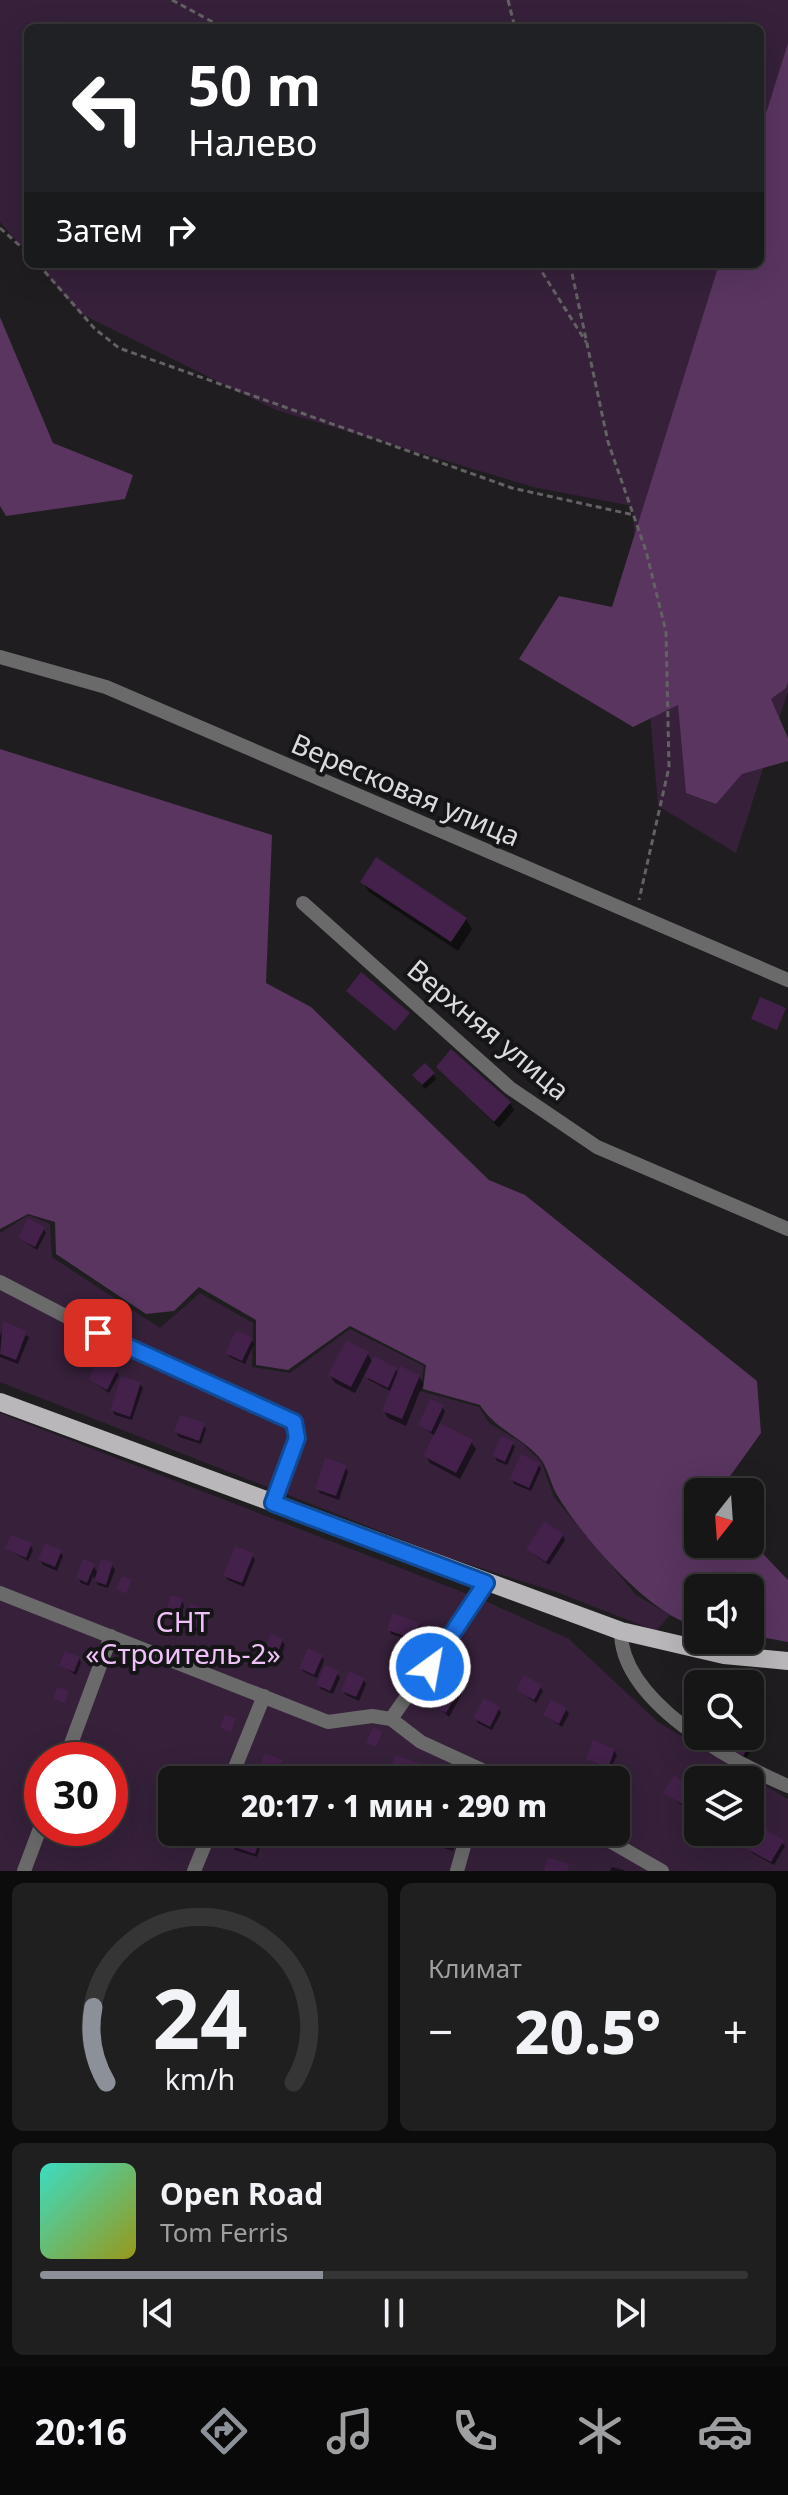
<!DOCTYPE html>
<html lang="ru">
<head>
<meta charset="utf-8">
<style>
	:root { --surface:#171617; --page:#201f20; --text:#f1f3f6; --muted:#9e9fa1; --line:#363536; --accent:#8c9099 }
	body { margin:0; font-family:"Noto Sans",sans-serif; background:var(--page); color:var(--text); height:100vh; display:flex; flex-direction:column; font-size:30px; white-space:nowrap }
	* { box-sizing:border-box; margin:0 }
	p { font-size:26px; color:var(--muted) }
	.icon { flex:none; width:44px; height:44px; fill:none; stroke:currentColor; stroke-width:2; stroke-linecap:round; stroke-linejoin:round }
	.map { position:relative; height:1871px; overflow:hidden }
	.side { display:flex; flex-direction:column; gap:12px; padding:12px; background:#0d0c0d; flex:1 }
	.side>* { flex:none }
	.banner { position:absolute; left:24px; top:24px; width:740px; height:244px; border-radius:12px; box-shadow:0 8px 32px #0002,0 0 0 2px var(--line); background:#202124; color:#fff; overflow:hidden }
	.needle { width:52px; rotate:197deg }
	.fabs { position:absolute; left:684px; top:1478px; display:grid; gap:16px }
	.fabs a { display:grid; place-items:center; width:80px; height:80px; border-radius:12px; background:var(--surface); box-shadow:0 8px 32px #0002,0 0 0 2px var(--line); font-size:40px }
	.speed { position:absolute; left:24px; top:1742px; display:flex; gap:16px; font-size:40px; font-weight:700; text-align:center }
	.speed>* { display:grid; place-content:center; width:104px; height:104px; border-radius:50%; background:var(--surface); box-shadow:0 8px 32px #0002,0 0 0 2px var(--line); line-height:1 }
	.speed .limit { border:12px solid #d22; background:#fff; color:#111 }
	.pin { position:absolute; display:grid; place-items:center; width:68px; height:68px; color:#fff; margin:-34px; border-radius:16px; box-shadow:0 4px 12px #0006 }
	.me { position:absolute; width:88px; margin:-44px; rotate:32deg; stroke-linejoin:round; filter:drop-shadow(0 0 6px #0008) }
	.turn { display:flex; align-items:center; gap:28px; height:168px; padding:0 32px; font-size:36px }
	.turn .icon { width:104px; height:104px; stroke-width:2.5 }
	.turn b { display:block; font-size:56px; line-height:68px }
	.then { display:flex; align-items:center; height:76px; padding:0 32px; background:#0003; gap:16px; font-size:30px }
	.big { font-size:60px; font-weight:800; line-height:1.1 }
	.side .widget { flex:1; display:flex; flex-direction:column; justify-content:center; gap:12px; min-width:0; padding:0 28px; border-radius:12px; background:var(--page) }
	.side .dial { align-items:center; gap:0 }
	.dial svg { height:208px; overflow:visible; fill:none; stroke:var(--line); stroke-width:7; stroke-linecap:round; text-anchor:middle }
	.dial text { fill:var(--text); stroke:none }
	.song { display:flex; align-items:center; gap:24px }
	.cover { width:96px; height:96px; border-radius:12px; background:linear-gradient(135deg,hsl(170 70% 55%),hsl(60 70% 35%)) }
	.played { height:8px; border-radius:4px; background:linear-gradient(90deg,var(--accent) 40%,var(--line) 40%) }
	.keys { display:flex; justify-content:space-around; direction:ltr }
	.heat { display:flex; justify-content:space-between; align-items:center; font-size:44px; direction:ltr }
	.side .tiles { flex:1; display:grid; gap:12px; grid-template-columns:1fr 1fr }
	.widget:last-child { grid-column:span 2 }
	.trip { position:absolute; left:158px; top:1766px; width:472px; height:80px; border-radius:12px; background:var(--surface); box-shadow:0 8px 32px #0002,0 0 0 2px var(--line); font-weight:800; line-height:80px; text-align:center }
	.dock { display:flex; height:128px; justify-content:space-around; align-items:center; background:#090909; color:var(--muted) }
	.dock .icon { width:56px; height:56px }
	.dock .current { color:var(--accent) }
	.dock b { font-size:36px; color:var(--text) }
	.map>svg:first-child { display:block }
	.green { fill:#36203a; fill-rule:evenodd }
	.forest { fill:#593560 }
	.shadow { fill:#0007 }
	.building { fill:#43214a }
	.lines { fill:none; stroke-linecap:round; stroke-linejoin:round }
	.path { stroke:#636163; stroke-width:3; stroke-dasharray:6 4; stroke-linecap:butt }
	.minor { stroke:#6b6a6b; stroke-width:14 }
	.major { stroke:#b9b7ba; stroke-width:18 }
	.route-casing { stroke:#114b97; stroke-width:20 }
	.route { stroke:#1a73e8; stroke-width:14 }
	.labels { text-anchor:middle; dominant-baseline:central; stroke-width:8; stroke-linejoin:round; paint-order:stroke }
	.street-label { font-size:28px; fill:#dcdadc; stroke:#151416 }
	.park-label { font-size:28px; fill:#efc1f8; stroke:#151416 }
</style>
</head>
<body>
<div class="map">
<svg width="788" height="1871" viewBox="0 0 788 1871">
	<rect width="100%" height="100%" fill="#1f1d1f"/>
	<path class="green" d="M 0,0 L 788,0 L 788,691 L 736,853 L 658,806 L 632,506 L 533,487 L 276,410 L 79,313 L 37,264 L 760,264 L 760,28 L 28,28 L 28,254 L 0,222 Z
		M 28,1215 L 50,1224 L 52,1257 L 160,1328 L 200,1293 L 253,1323 L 252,1367 L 290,1373 L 350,1329 L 424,1366 L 420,1391 L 479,1407 L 489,1423 L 521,1442 L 541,1461 L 554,1497 L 636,1595 L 670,1615 L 656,1631 L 559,1593 L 446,1557 L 0,1382 L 0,1233 Z
		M 0,1413 L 483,1600 L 569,1639 L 658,1722 L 788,1799 L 788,1871 L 0,1871 ZM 42,1760 L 110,1760 L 110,1828 L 42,1828 ZM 172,1780 L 616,1780 L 616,1832 L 172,1832 ZM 698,1780 L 750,1780 L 750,1832 L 698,1832 Z"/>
	<path class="forest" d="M 788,43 L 788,682 L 786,688 L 771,699 L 788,738 L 788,761 L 742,774 L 716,804 L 686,793 L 678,705 L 633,727 L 519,659 L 559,596 L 612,607 L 719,264 L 760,264 L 760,133 Z
		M 0,317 L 53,443 L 133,475 L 125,499 L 6,516 L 0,506 Z
		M 0,749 L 272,835 L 266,983 L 311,1007 L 489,1180 L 525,1195 L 757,1381 L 761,1433 L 728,1479 L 728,1492 L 698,1492 L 698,1544 L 750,1544 L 750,1540 L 788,1580 L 788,1642 L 750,1635 L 750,1588 L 698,1588 L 698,1626 C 651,1618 581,1535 557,1495 C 550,1483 548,1467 539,1457 C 520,1436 495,1429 480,1405 L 423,1389 L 426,1365 L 350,1326 L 288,1370 L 256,1365 L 256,1320 L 199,1287 L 174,1311 L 146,1314 L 56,1254 L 55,1222 L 28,1214 L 0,1229 Z"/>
	<path class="shadow" d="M 363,882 L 466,919 L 472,929 L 458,951 L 369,892 Z
		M 438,1067 L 510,1103 L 514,1110 L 499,1128 Z
		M 433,1074 L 436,1079 L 425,1089 L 417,1080 Z
		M 43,1228 L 46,1233 L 37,1250 L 20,1238 Z
		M 5,1324 L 29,1337 L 18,1364 L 0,1357 L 0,1336 Z
		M 251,1340 L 254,1344 L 245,1364 L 230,1357 L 228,1353 Z
		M 367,1353 L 373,1363 L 396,1370 L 399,1375 L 419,1376 L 423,1384 L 406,1426 L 388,1418 L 384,1411 L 392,1392 L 369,1380 L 365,1374 L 355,1393 L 335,1383 L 330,1375 Z
		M 116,1371 L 119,1375 L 109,1393 L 90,1379 Z
		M 140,1384 L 143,1388 L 132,1420 L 115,1415 L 112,1410 Z
		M 442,1407 L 445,1411 L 439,1425 L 471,1442 L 476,1449 L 460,1479 L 430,1463 L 425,1455 L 435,1436 L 420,1425 Z
		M 203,1425 L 206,1429 L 201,1444 L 179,1437 L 176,1432 Z
		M 512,1443 L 515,1447 L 507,1465 L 497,1461 L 494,1456 Z
		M 539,1465 L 541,1469 L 531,1491 L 514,1484 L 512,1479 Z
		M 345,1467 L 348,1472 L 339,1500 L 320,1493 L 317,1488 Z
		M 563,1535 L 565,1540 L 549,1565 L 528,1550 Z
		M 30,1545 L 33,1550 L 28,1561 L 7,1549 Z
		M 60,1552 L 63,1556 L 57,1571 L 43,1565 L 40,1560 Z
		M 252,1555 L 255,1560 L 244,1587 L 228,1580 L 225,1576 Z
		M 93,1565 L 98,1574 L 112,1565 L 115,1570 L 108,1588 L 98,1585 L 93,1576 L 89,1586 L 81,1583 L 78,1578 Z
		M 182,1601 L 184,1606 L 179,1620 L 170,1617 L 167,1612 Z
		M 206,1612 L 209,1616 L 202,1632 L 189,1627 L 186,1622 Z
		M 419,1624 L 422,1629 L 417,1643 L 391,1634 L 389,1629 Z
		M 282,1641 L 285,1645 L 280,1660 L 269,1656 L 266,1651 Z
		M 322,1656 L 324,1661 L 317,1678 L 304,1672 L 301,1668 Z
		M 79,1658 L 81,1663 L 76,1675 L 61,1665 Z
		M 337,1673 L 340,1678 L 333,1694 L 321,1689 L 319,1685 Z
		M 363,1679 L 366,1684 L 359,1701 L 346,1695 L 343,1691 Z
		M 465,1681 L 467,1685 L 449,1717 L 439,1708 Z
		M 540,1687 L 543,1691 L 536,1703 L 518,1690 Z
		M 698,1707 L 698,1721 L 694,1715 Z
		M 498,1708 L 501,1713 L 492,1730 L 478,1723 L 476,1718 Z
		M 566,1710 L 569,1714 L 562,1727 L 545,1715 Z
		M 753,1738 L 755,1743 L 746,1760 L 726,1749 Z
		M 614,1750 L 617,1755 L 610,1771 L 588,1759 Z
		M 281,1762 L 284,1767 L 278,1780 L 262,1776 L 260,1771 Z
		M 693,1789 L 696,1794 L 687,1809 L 666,1793 Z
		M 750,1819 L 785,1846 L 774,1865 L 752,1853 L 749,1849 L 753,1842 L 728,1832 L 750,1832 Z
		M 237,1832 L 260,1835 L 263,1839 L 257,1857 L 235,1850 L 233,1846 Z
		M 434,1832 L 455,1833 L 457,1837 L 453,1851 L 434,1845 Z
		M 488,1832 L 503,1832 L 501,1837 Z
		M 612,1867 L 624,1870 L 624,1871 L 610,1871 Z"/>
	<path class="building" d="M 376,857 L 467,918 L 451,942 L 360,882 Z
		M 361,972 L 410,1013 L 395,1031 L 346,991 Z
		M 760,997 L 786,1008 L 777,1030 L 751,1019 Z
		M 451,1049 L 511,1102 L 494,1122 L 436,1067 Z
		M 425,1063 L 435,1073 L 422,1085 L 412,1075 Z
		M 28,1218 L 45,1227 L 35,1247 L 18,1238 Z
		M 3,1321 L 27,1331 L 16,1360 L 0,1354 Z
		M 236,1330 L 253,1338 L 242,1361 L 225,1353 Z
		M 346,1340 L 369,1352 L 351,1387 L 328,1375 Z
		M 374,1356 L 397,1368 L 388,1388 L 364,1376 Z
		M 99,1359 L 118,1369 L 107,1390 L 88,1379 Z
		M 400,1366 L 420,1375 L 402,1419 L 382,1411 Z
		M 121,1376 L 141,1382 L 130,1417 L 110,1410 Z
		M 430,1399 L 444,1405 L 431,1432 L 418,1425 Z
		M 180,1415 L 205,1423 L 199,1441 L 174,1432 Z
		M 440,1423 L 473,1440 L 456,1473 L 423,1456 Z
		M 501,1436 L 514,1441 L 505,1462 L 492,1456 Z
		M 521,1454 L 540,1463 L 529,1488 L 509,1479 Z
		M 325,1458 L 347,1465 L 336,1496 L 315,1489 Z
		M 544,1521 L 564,1534 L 546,1562 L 526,1549 Z
		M 11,1535 L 32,1543 L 26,1558 L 5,1549 Z
		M 45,1543 L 62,1550 L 55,1567 L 38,1560 Z
		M 235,1546 L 254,1553 L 242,1583 L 223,1576 Z
		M 83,1559 L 95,1564 L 87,1583 L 76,1578 Z
		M 101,1559 L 113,1563 L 106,1585 L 94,1581 Z
		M 122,1576 L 132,1580 L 126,1594 L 116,1589 Z
		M 171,1595 L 183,1599 L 177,1617 L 165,1613 Z
		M 191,1604 L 207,1610 L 200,1629 L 184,1622 Z
		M 392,1613 L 420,1623 L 414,1639 L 387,1630 Z
		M 270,1634 L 283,1639 L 277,1656 L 264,1652 Z
		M 308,1648 L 323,1655 L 314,1675 L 299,1668 Z
		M 65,1651 L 80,1657 L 74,1672 L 59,1666 Z
		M 325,1665 L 339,1671 L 330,1691 L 316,1685 Z
		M 349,1671 L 365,1678 L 356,1697 L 341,1691 Z
		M 456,1674 L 466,1679 L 446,1713 L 437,1708 Z
		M 524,1675 L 542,1685 L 534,1700 L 516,1690 Z
		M 57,1687 L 69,1691 L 65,1703 L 53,1699 Z
		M 484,1698 L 500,1707 L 490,1727 L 473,1718 Z
		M 551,1700 L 567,1708 L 559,1724 L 543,1715 Z
		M 225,1714 L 236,1718 L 231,1732 L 220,1728 Z
		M 373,1727 L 383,1731 L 376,1747 L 366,1743 Z
		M 750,1735 L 754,1737 L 743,1756 L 721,1744 L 726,1736 Z
		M 593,1740 L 615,1749 L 608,1768 L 586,1759 Z
		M 265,1753 L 283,1760 L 275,1779 L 257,1771 Z
		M 395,1755 L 444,1771 L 441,1780 L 387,1780 Z
		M 674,1775 L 695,1788 L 684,1805 L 663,1793 Z
		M 750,1817 L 757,1820 L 749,1838 L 734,1832 L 750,1832 Z
		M 760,1826 L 784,1840 L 771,1862 L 747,1849 Z
		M 235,1832 L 262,1833 L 255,1854 L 231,1846 Z
		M 432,1832 L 456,1832 L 451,1848 L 429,1841 Z
		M 548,1858 L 569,1864 L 567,1871 L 544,1871 Z"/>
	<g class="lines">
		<path class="path" d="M 172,0 L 224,28
			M 508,0 L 515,28
			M 0,228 L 28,253
			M 38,264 L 95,329 L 119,348 L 512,488 L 634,515
			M 537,264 L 586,342
			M 570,264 L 608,442 L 646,551 L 666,632 L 669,767 L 639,900"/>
		<path class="minor" d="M 0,657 L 106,687 L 788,980
			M 303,903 L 510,1088 L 597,1147 L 788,1229
			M 0,1282 L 123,1346 L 294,1422 L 297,1438 L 273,1503
			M 0,1593 L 328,1722 L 372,1716 L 391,1719 L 486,1583
			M 621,1631 C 620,1701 732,1762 788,1786
			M 391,1719 L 421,1742 L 504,1780
			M 65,1760 L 111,1636
			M 230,1780 L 264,1696
			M 594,1832 L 662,1871
			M 24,1871 L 42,1823
			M 194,1871 L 210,1832
			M 457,1871 L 468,1832"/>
		<path class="major" d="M 0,1402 L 621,1631 L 724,1655 L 788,1661"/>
	</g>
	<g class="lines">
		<defs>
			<path id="route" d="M 98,1333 L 294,1422 L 297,1438 L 273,1503 L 486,1583 L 430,1667"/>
		</defs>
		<use href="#route" class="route-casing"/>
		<use href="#route" class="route"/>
	</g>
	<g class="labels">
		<g class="street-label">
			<text transform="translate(406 789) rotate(23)">Вересковая улица</text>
			<text transform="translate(489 1029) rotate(40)">Верхняя улица</text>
		</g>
		<g class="park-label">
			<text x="183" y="1621">СНТ<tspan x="183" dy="32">«Строитель-2»</tspan></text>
		</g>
	</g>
</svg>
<div class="fabs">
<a><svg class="needle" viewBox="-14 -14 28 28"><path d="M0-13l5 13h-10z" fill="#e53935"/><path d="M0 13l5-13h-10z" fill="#9e9fa1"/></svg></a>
<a><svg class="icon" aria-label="sound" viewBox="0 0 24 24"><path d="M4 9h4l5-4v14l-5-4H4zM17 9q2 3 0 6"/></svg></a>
<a><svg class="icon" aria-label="search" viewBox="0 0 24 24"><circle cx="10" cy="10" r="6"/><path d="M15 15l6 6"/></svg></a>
<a><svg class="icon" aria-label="layers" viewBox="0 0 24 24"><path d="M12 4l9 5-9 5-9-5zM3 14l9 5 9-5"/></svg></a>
</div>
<div class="speed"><div class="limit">30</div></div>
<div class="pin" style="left:98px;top:1333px;background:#d93025"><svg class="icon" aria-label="arrive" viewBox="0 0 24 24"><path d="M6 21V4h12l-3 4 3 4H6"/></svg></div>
<svg class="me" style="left:430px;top:1667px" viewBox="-20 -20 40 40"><circle r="17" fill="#1a73e8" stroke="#fff" stroke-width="3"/><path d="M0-11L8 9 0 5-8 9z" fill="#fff"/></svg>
<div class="trip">20:17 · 1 мин · 290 m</div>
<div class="banner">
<div class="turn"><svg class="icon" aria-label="left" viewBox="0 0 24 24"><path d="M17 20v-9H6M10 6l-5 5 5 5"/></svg><div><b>50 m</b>Налево</div></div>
<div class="then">Затем<svg class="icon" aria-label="right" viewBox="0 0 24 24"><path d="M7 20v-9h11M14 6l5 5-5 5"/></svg></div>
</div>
</div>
<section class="side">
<div class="tiles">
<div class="widget dial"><svg viewBox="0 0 100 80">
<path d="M14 69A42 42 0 1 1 86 69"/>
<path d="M14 69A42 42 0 0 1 9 40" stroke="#8c9099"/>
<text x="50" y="56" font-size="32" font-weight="700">24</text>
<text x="50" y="72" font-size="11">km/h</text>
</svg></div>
<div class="widget"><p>Климат</p>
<div class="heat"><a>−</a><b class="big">20.5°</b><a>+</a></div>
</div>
<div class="widget">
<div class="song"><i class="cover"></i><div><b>Open Road</b><p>Tom Ferris</p></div></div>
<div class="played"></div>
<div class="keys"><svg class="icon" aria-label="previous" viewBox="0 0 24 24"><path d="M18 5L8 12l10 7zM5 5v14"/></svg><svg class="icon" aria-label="pause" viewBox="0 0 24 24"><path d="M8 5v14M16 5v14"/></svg><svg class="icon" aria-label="next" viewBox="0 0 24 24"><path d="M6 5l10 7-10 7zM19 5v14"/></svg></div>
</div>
</div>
</section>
<nav class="dock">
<b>20:16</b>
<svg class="icon current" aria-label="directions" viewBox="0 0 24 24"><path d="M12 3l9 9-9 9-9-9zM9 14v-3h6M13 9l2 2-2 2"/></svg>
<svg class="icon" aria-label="music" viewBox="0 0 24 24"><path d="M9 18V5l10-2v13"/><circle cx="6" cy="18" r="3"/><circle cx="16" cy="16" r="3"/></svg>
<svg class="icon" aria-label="phone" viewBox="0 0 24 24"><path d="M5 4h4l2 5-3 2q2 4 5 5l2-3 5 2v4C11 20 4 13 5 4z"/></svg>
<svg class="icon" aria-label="climate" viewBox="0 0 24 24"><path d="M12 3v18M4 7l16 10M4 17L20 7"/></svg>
<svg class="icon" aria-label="car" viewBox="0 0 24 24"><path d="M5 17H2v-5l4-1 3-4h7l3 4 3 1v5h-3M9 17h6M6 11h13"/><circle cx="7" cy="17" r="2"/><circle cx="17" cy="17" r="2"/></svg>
</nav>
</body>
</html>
